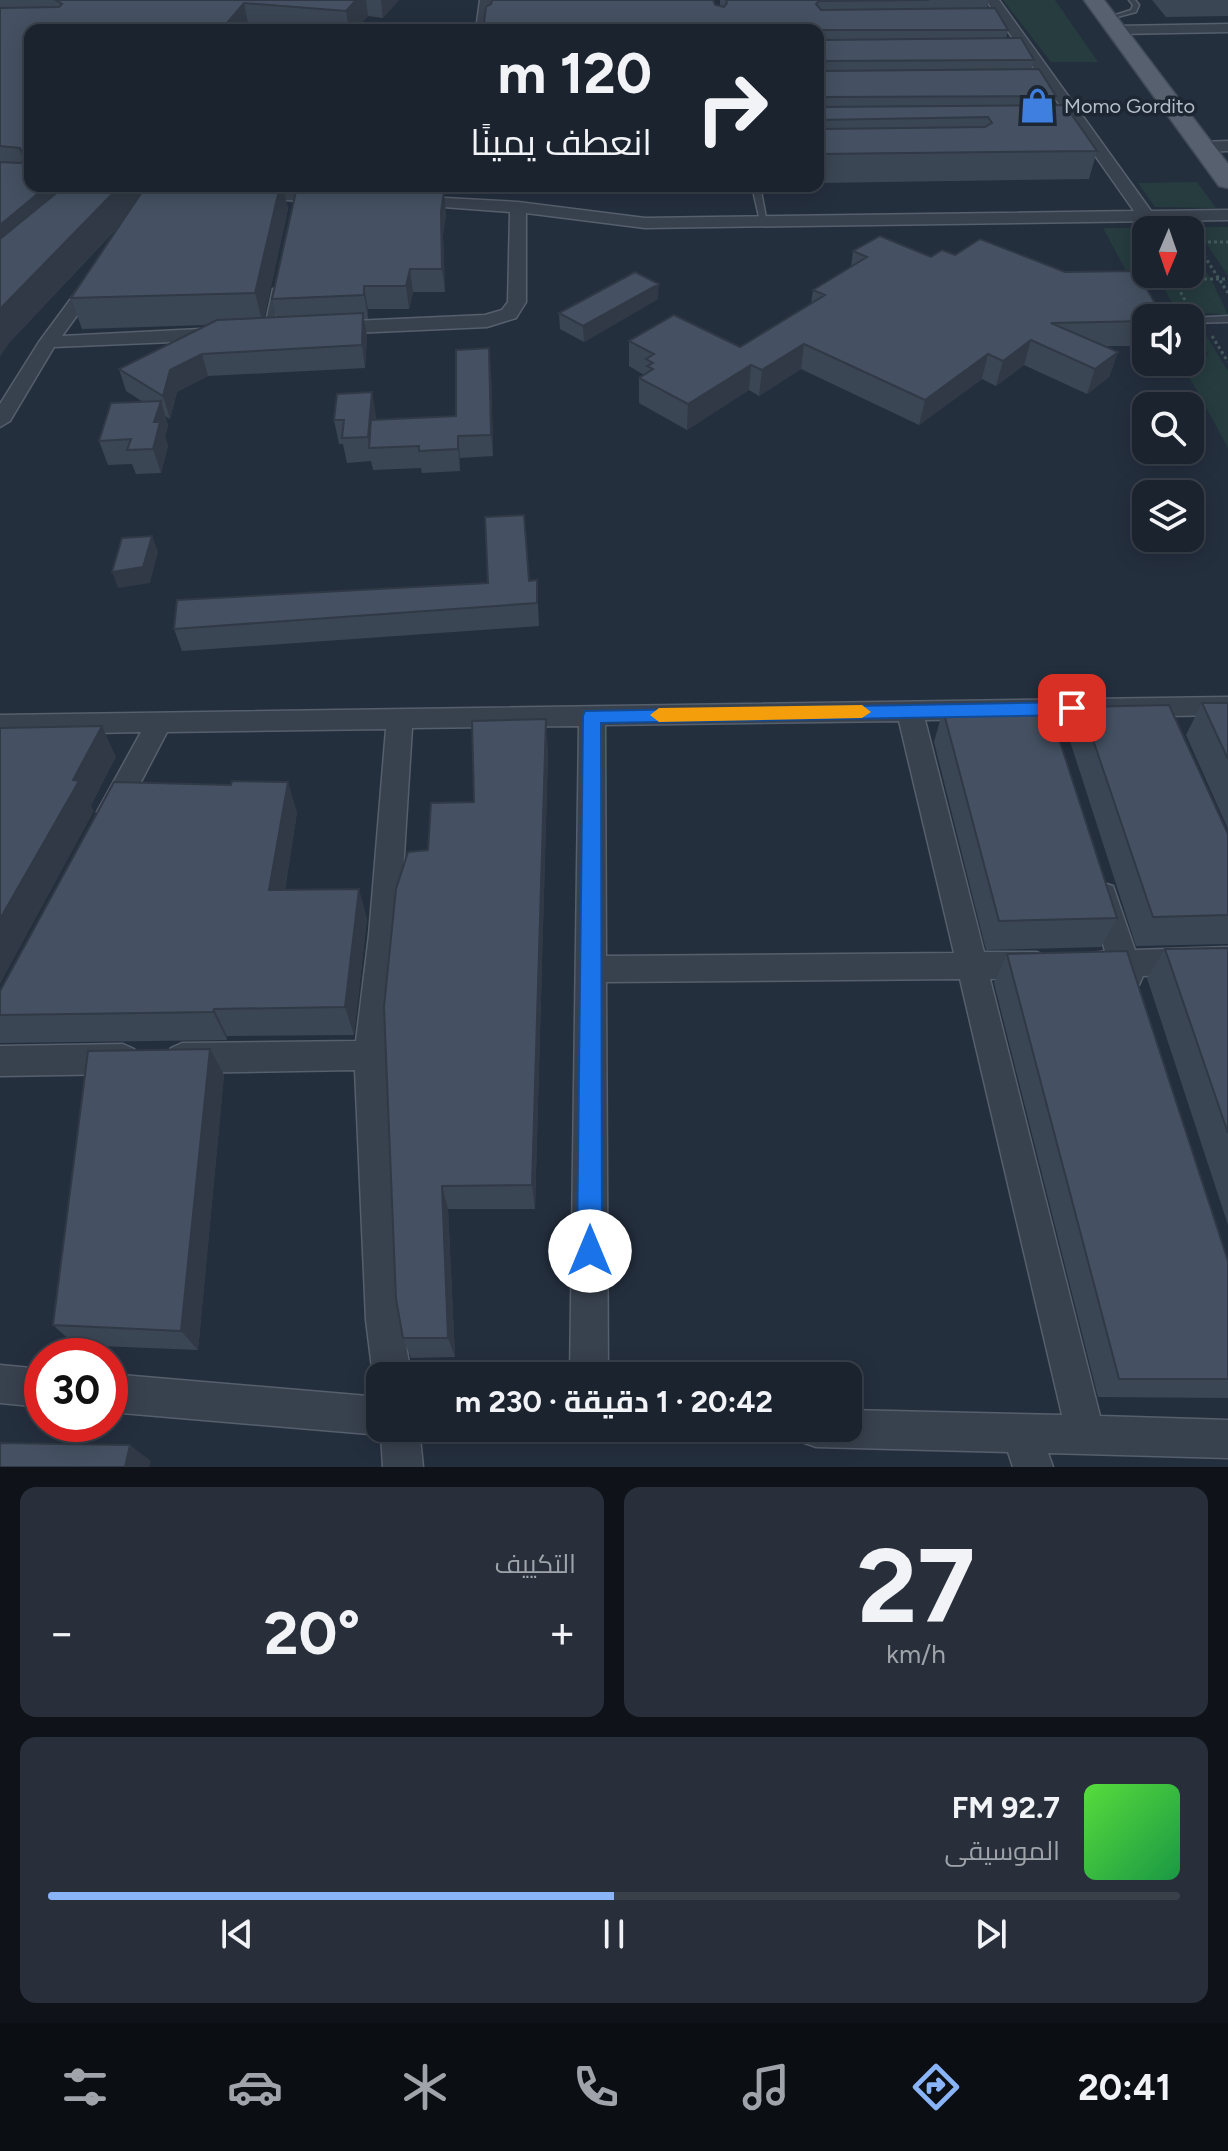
<!DOCTYPE html>
<html lang="ar">
<head>
<meta charset="utf-8">
<style>
	:root { --surface:#1b232e; --page:#282f3a; --text:#f1f3f6; --muted:#a0a4aa; --line:#39404a; --accent:#8ab4f8 }
	body { margin:0; font-family:Figtree,Cairo,sans-serif; background:var(--page); color:var(--text); direction:rtl; height:100vh; display:flex; flex-direction:column; font-size:30px; white-space:nowrap }
	* { box-sizing:border-box; margin:0 }
	p { font-size:26px; color:var(--muted) }
	.icon { flex:none; width:44px; height:44px; fill:none; stroke:currentColor; stroke-width:2; stroke-linecap:round; stroke-linejoin:round }
	.map { position:relative; height:1467px; overflow:hidden; direction:ltr }
	.side { display:flex; flex-direction:column; gap:20px; padding:20px; background:#0f1319; flex:1 }
	.side>* { flex:none }
	.hud { position:absolute; left:24px; top:24px; width:800px; height:168px; border-radius:16px; box-shadow:0 4px 20px #0003,0 0 0 2px var(--line); direction:rtl; background:#1b232e; color:var(--text); overflow:hidden }
	.needle { width:52px; rotate:182deg }
	.tools { position:absolute; left:1132px; top:216px; display:grid; gap:16px }
	.tools a { display:grid; place-items:center; width:72px; height:72px; border-radius:16px; background:var(--surface); box-shadow:0 4px 20px #0003,0 0 0 2px var(--line); font-size:40px }
	.speed { position:absolute; left:24px; top:1338px; display:flex; gap:16px; font-size:40px; font-weight:700; text-align:center }
	.speed>* { display:grid; place-content:center; width:104px; height:104px; border-radius:50%; background:var(--surface); box-shadow:0 4px 20px #0003,0 0 0 2px var(--line); line-height:1 }
	.speed .limit { border:12px solid #d22; background:#fff; color:#111 }
	.pin { position:absolute; display:grid; place-items:center; width:68px; height:68px; color:#fff; margin:-34px; border-radius:16px; box-shadow:0 4px 12px #0006 }
	.me { position:absolute; width:88px; margin:-44px; rotate:0deg; stroke-linejoin:round; filter:drop-shadow(0 0 6px #0008) }
	.turn { display:flex; align-items:center; gap:28px; height:168px; padding:0 40px; font-size:36px }
	.turn .icon { width:104px; height:104px; stroke-width:2.5 }
	.turn b { display:block; font-size:56px; line-height:68px }
	.big { font-size:60px; font-weight:700; line-height:1.1 }
	.side .card { flex:1; display:flex; flex-direction:column; justify-content:center; gap:12px; min-width:0; padding:0 28px; border-radius:16px; background:var(--page) }
	.side .dial { align-items:center; gap:0 }
	.dial b { font-size:104px; line-height:1 }
	.song { display:flex; align-items:center; gap:24px }
	.cover { width:96px; height:96px; border-radius:12px; background:linear-gradient(135deg,hsl(110 70% 55%),hsl(140 70% 35%)) }
	.played { height:8px; border-radius:4px; background:linear-gradient(90deg,var(--accent) 50%,var(--line) 50%) }
	.keys { display:flex; justify-content:space-around; direction:ltr }
	.heat { display:flex; justify-content:space-between; align-items:center; font-size:44px; direction:ltr }
	.side .tiles { flex:1; display:grid; gap:20px; grid-template-columns:1fr 1fr }
	.card:last-child { grid-column:span 2 }
	.trip { position:absolute; left:366px; top:1362px; width:496px; height:80px; border-radius:16px; background:var(--surface); box-shadow:0 4px 20px #0003,0 0 0 2px var(--line); font-weight:700; line-height:80px; text-align:center; direction:rtl }
	.menu { display:flex; height:128px; justify-content:space-around; align-items:center; background:#0b0e12; color:var(--muted) }
	.menu .icon { width:56px; height:56px }
	.menu .current { color:var(--accent) }
	.menu b { font-size:36px; color:var(--text) }
	.map>svg:first-child { display:block }
	.green { fill:#263c3f }
	.lines { fill:none; stroke-linecap:round; stroke-linejoin:round }
	.service-casing { stroke:#565f6c; stroke-width:3 }
	.minor-casing { stroke:#565f6c; stroke-width:3 }
	.primary-casing { stroke:#414a57; stroke-width:3 }
	.path { stroke:#44595c; stroke-width:3; stroke-dasharray:3 3; stroke-linecap:butt }
	.service { fill:#38414e; fill-rule:evenodd }
	.minor { fill:#38414e; fill-rule:evenodd }
	.primary { fill:#56606e; fill-rule:evenodd }
	.wall { fill:#3b4654 }
	.shaded-wall { fill:#303945 }
	.building { fill:#455162; stroke:#303945; stroke-width:2; fill-rule:evenodd }
	.route { fill:#1a73e8; stroke:#114b97; stroke-width:2 }
	.slow { fill:#f59e0b }
	.labels { text-anchor:middle; dominant-baseline:central; stroke-width:7; stroke-linejoin:round; paint-order:stroke }
	.far-poi-label { font-size:20px; fill:#b4bcc9; stroke:#1d2633; text-anchor:start }
</style>
</head>
<body>
<div class="map">
<svg width="1228" height="1467" viewBox="0 0 1228 1467">
	<rect width="100%" height="100%" fill="#242f3e"/>
	<path class="green" d="M 1003,0 L 1055,0 L 1098,62 L 1051,62 Z
		M 1197,182 L 1216,208 L 1155,207 L 1138,183 Z
		M 1205,227 L 1228,227 L 1228,276 L 1200,234 Z
		M 1103,228 L 1170,228 L 1173,230 L 1146,230 L 1146,274 L 1190,274 L 1190,247 L 1211,279 L 1228,315 L 1177,311 L 1160,282 L 1132,282 Z
		M 1190,327 L 1201,327 L 1228,371 L 1228,448 L 1181,362 L 1190,362 L 1190,355 L 1209,355 Z"/>
	<g class="lines">
		<defs>
			<path id="service" d="M 1129,0 L 1135,0 L 1139,5 L 1136,12 L 1106,20 L 1106,18 L 1131,10 L 1133,5 Z
				M 752,186 L 760,186 L 767,223 L 760,221 Z
				M 273,289 L 280,291 L 272,331 L 268,334 L 264,331 Z
				M 1228,316 L 1228,322 L 1190,323 L 1190,318 L 1188,318 Z"/>
			<path id="minor" d="M 480,0 L 492,0 L 490,30 L 476,30 Z
				M 986,0 L 999,0 L 1151,211 L 1228,210 L 1228,220 L 645,228 L 526,213 L 526,302 L 516,318 L 487,327 L 331,334 L 322,328 L 331,322 L 485,315 L 502,310 L 508,302 L 510,212 L 403,204 L 401,201 L 409,196 L 518,202 L 645,218 L 1134,211 Z
				M 1228,24 L 1228,32 L 1117,34 L 1110,30 L 1117,26 Z
				M 1228,141 L 1228,151 L 1203,152 L 1195,147 L 1203,142 Z
				M 249,189 L 330,193 L 338,198 L 330,203 L 243,197 L 241,194 Z
				M 96,272 L 105,277 L 62,336 L 220,328 L 229,334 L 220,340 L 54,347 L 10,421 L 0,427 L 0,404 L 39,342 L 90,273 Z
				M 1228,697 L 1228,715 L 925,720 L 984,952 L 1036,952 L 1047,956 L 1051,965 L 1047,974 L 1036,978 L 990,979 L 1100,1416 L 1228,1420 L 1228,1458 L 1048,1453 L 1053,1467 L 1013,1467 L 1008,1452 L 816,1447 L 802,1442 L 797,1428 L 848,1428 L 848,1410 L 1062,1415 L 960,979 L 606,982 L 608,1376 L 570,1376 L 579,726 L 412,728 L 399,935 L 386,1055 L 402,1320 L 411,1376 L 380,1376 L 380,1390 L 373,1376 L 366,1320 L 355,1070 L 182,1073 L 171,1068 L 166,1058 L 171,1048 L 182,1043 L 356,1041 L 369,935 L 386,729 L 167,732 L 121,820 L 111,823 L 101,820 L 97,812 L 141,732 L 0,735 L 0,715 ZM 899,721 L 954,953 L 606,956 L 605,725 Z
				M 1103,883 L 1113,886 L 1135,950 L 1228,947 L 1228,973 L 1143,976 L 1139,985 L 1128,989 L 1117,985 L 1113,977 L 1096,977 L 1085,973 L 1081,964 L 1085,955 L 1105,951 L 1089,895 L 1093,886 Z
				M 123,1044 L 134,1049 L 139,1059 L 134,1069 L 123,1074 L 0,1076 L 0,1046 Z
				M 0,1365 L 42,1369 L 42,1407 L 0,1403 Z
				M 110,1374 L 380,1397 L 380,1428 L 419,1428 L 423,1467 L 383,1467 L 381,1435 L 110,1412 Z"/>
			<path id="primary" d="M 1084,0 L 1104,0 L 1228,164 L 1228,188 L 1219,186 Z"/>
		</defs>
		<use href="#service" class="service-casing"/>
		<use href="#minor" class="minor-casing"/>
		<use href="#primary" class="primary-casing"/>
		<path class="path" d="M 1191,235 L 1228,293
			M 1146,242 L 1141,243 L 1146,250
			M 1190,242 L 1228,242
			M 1161,274 L 1164,279 L 1173,279 L 1189,307
			M 1174,279 L 1228,279
			M 1212,336 L 1228,362"/>
		<use href="#service" class="service"/>
		<use href="#minor" class="minor"/>
		<use href="#primary" class="primary"/>
	</g>
	<path class="wall" d="M 0,0 L 399,0 L 383,18 L 368,16 L 356,30 L 268,30 L 249,28 L 30,30 L 30,186 L 139,186 L 141,193 L 146,186 L 283,186 L 288,209 L 264,318 L 276,317 L 272,299 L 446,213 L 443,235 L 445,292 L 413,292 L 409,309 L 368,309 L 368,319 L 364,319 L 367,336 L 365,368 L 208,376 L 177,392 L 170,419 L 165,416 L 168,425 L 165,437 L 168,446 L 161,473 L 136,474 L 132,464 L 108,465 L 99,441 L 143,402 L 126,391 L 119,369 L 206,325 L 82,329 L 71,298 L 121,224 L 9,343 L 0,356 Z
		M 492,0 L 713,0 L 715,5 L 720,6 L 720,0 L 989,0 L 987,8 L 995,8 L 1008,30 L 1006,39 L 1021,38 L 1034,60 L 1031,69 L 1039,69 L 1056,96 L 1054,105 L 1065,105 L 1097,151 L 1089,179 L 818,183 L 818,30 L 483,30 L 486,7 L 491,4 Z
		M 1152,0 L 1228,0 L 1228,16 L 1166,17 Z
		M 480,186 L 539,186 L 480,187 Z
		M 853,251 L 931,257 L 955,255 L 1146,318 L 1146,346 L 1106,346 L 1118,352 L 1109,377 L 1087,394 L 1024,365 L 996,386 L 982,379 L 919,425 L 801,369 L 759,396 L 749,390 L 687,430 L 639,403 L 639,378 L 644,375 L 629,366 L 629,341 L 740,347 L 811,304 L 813,290 L 851,267 Z
		M 658,299 L 584,342 L 560,329 L 559,313 Z
		M 491,370 L 493,456 L 460,458 L 460,471 L 422,473 L 421,468 L 373,470 L 371,461 L 347,463 L 343,444 L 339,444 L 334,420 L 376,416 L 375,420 L 456,416 Z
		M 537,580 L 539,626 L 182,651 L 174,629 L 488,583 Z
		M 1202,703 L 1228,703 L 1228,829 L 1186,735 Z
		M 1082,707 L 1228,834 L 1228,944 L 1136,946 L 1069,738 Z
		M 943,710 L 1117,918 L 1101,947 L 986,950 L 934,742 Z
		M 548,750 L 535,1209 L 448,1209 L 455,1357 L 411,1358 L 403,1338 L 428,850 L 474,802 Z
		M 297,812 L 285,890 L 367,918 L 354,1035 L 227,1036 L 227,1040 L 0,1043 L 0,991 Z
		M 1228,948 L 1228,1225 L 1147,978 L 1165,949 Z
		M 1007,954 L 1228,1261 L 1228,1398 L 1098,1397 L 994,983 Z
		M 210,1049 L 224,1075 L 198,1350 L 75,1345 L 53,1325 Z"/>
	<path class="shaded-wall" d="M 356,0 L 366,0 L 368,16 L 356,30 L 349,30 L 346,11 Z
		M 381,0 L 399,0 L 383,18 Z
		M 244,3 L 249,28 L 248,30 L 221,30 Z
		M 47,186 L 78,186 L 0,264 L 0,225 Z
		M 120,186 L 139,186 L 142,197 L 128,216 L 9,343 L 0,356 L 0,309 Z
		M 280,186 L 283,186 L 288,209 L 263,324 L 255,293 Z
		M 444,190 L 446,213 L 443,235 L 445,292 L 442,269 L 441,212 Z
		M 410,269 L 413,292 L 409,309 L 406,286 Z
		M 659,284 L 658,299 L 584,342 L 583,326 Z
		M 364,286 L 368,309 L 368,319 L 364,295 Z
		M 363,313 L 367,336 L 365,368 L 362,345 Z
		M 1031,340 L 1024,365 L 996,386 L 1003,361 Z
		M 804,344 L 801,369 L 759,396 L 762,370 Z
		M 489,348 L 491,370 L 493,456 L 491,435 Z
		M 1118,352 L 1109,377 L 1087,394 L 1095,369 Z
		M 202,354 L 208,376 L 177,392 L 170,419 L 163,396 L 170,370 Z
		M 988,354 L 982,379 L 919,425 L 925,400 Z
		M 751,365 L 749,390 L 687,430 L 688,404 Z
		M 372,392 L 376,416 L 373,448 L 370,448 L 368,437 Z
		M 161,401 L 168,425 L 165,437 L 168,446 L 161,473 L 153,449 L 154,422 Z
		M 458,436 L 460,458 L 460,471 L 458,449 Z
		M 152,536 L 158,552 L 150,583 L 118,588 L 112,572 Z
		M 546,719 L 548,750 L 535,1209 L 532,1185 Z
		M 102,726 L 116,757 L 91,806 L 94,811 L 0,984 L 0,919 Z
		M 288,782 L 297,812 L 280,919 L 269,890 Z
		M 359,889 L 367,918 L 354,1035 L 345,1007 Z
		M 214,1009 L 227,1036 L 227,1040 L 213,1012 Z
		M 210,1049 L 224,1075 L 198,1350 L 181,1331 Z
		M 442,1186 L 448,1209 L 455,1357 L 448,1338 Z
		M 130,1445 L 151,1461 L 149,1467 L 125,1467 Z"/>
	<path class="building" d="M 56,0 L 356,0 L 346,11 L 244,3 L 221,30 L 30,30 L 30,186 L 47,186 L 0,225 L 0,162 L 20,163 L 28,160 L 29,156 L 23,155 L 20,148 L 0,146 L 0,8 L 59,7 L 62,4 Z
		M 492,0 L 713,0 L 715,5 L 724,7 L 727,3 L 726,0 L 929,0 L 819,1 L 816,4 L 821,10 L 995,8 L 1008,30 L 821,30 L 818,33 L 821,40 L 1021,38 L 1034,60 L 821,61 L 818,64 L 821,71 L 1039,69 L 1056,96 L 821,97 L 818,104 L 821,107 L 1065,105 L 1097,151 L 818,154 L 818,30 L 483,30 L 486,7 L 491,4 ZM 988,117 L 992,123 L 985,127 L 822,129 L 819,120 Z
		M 65,186 L 120,186 L 0,309 L 0,239 Z
		M 146,186 L 280,186 L 255,293 L 71,298 Z
		M 297,187 L 444,190 L 441,212 L 442,269 L 410,269 L 406,286 L 364,286 L 364,295 L 272,299 Z
		M 880,236 L 931,257 L 942,250 L 955,255 L 980,239 L 1065,272 L 1136,271 L 1164,318 L 1146,318 L 1146,321 L 1051,323 L 1118,352 L 1095,369 L 1031,340 L 1003,361 L 988,354 L 925,400 L 804,344 L 762,370 L 751,365 L 688,404 L 639,378 L 653,369 L 647,366 L 653,363 L 646,359 L 654,354 L 629,341 L 674,315 L 740,347 L 825,295 L 813,290 L 867,257 L 853,251 Z
		M 635,272 L 659,284 L 583,326 L 559,313 Z
		M 363,313 L 362,345 L 202,354 L 170,370 L 163,396 L 119,369 L 217,320 Z
		M 489,348 L 491,435 L 458,436 L 458,449 L 419,451 L 419,446 L 369,448 L 371,420 L 456,416 L 456,350 Z
		M 372,392 L 368,437 L 342,438 L 344,420 L 334,420 L 337,394 Z
		M 161,401 L 154,422 L 160,422 L 153,449 L 127,450 L 131,439 L 99,441 L 111,403 Z
		M 524,515 L 529,581 L 537,580 L 537,603 L 174,629 L 177,600 L 488,583 L 485,517 Z
		M 152,536 L 143,567 L 112,572 L 122,538 Z
		M 1202,703 L 1228,703 L 1228,759 Z
		M 1169,705 L 1228,834 L 1228,915 L 1153,917 L 1082,707 Z
		M 1049,708 L 1117,918 L 999,921 L 943,710 Z
		M 546,719 L 532,1185 L 442,1186 L 448,1338 L 403,1338 L 396,1299 L 384,1007 L 396,889 L 408,852 L 428,850 L 431,803 L 474,802 L 472,721 Z
		M 102,726 L 73,780 L 79,781 L 0,919 L 0,728 Z
		M 232,781 L 288,782 L 269,890 L 359,889 L 345,1007 L 214,1009 L 213,1012 L 0,1015 L 0,991 L 114,782 L 231,785 Z
		M 1228,948 L 1228,1133 L 1165,949 Z
		M 1127,951 L 1228,1261 L 1228,1379 L 1119,1379 L 1007,954 Z
		M 210,1049 L 181,1331 L 53,1325 L 88,1051 Z
		M 0,1443 L 130,1445 L 125,1467 L 0,1467 Z"/>
	<path class="route" d="M 1072,702 L 1081,708 L 1072,715 L 601,723 L 602,1251 L 598,1260 L 590,1263 L 581,1260 L 577,1251 L 583,716 L 585,711 Z"/>
	<path class="slow" d="M 862,705 L 871,712 L 862,718 L 659,722 L 650,715 L 659,708 Z"/>
	<defs>
		<symbol id="shop-bare" viewBox="-9 -9 18 18"><path d="M-5-2.5h2.3a2.7 3.5 0 0 1 5.4 0H5L5.5 6h-11ZM-1.5-2.5h3a1.5 2.3 0 0 0-3 0Z" fill="#3f7fe0" stroke="#1d2633" stroke-width="2.5" paint-order="stroke"/></symbol>
	</defs>
	<g fill-rule="evenodd">
		<use href="#shop-bare" x="1012" y="80" width="51" height="51"/>
	</g>
	<g class="labels">
		<g class="far-poi-label">
			<text x="1064" y="106">Momo Gordito</text>
		</g>
	</g>
</svg>
<div class="tools">
<a><svg class="needle" viewBox="-14 -14 28 28"><path d="M0-13l5 13h-10z" fill="#e53935"/><path d="M0 13l5-13h-10z" fill="#a0a4aa"/></svg></a>
<a><svg class="icon" aria-label="sound" viewBox="0 0 24 24"><path d="M4 9h4l5-4v14l-5-4H4zM17 9q2 3 0 6"/></svg></a>
<a><svg class="icon" aria-label="search" viewBox="0 0 24 24"><circle cx="10" cy="10" r="6"/><path d="M15 15l6 6"/></svg></a>
<a><svg class="icon" aria-label="layers" viewBox="0 0 24 24"><path d="M12 4l9 5-9 5-9-5zM3 14l9 5 9-5"/></svg></a>
</div>
<div class="speed"><div class="limit">30</div></div>
<div class="pin" style="left:1072px;top:708px;background:#d93025"><svg class="icon" aria-label="arrive" viewBox="0 0 24 24"><path d="M6 21V4h12l-3 4 3 4H6"/></svg></div>
<svg class="me" style="left:590px;top:1251px" viewBox="-20 -20 40 40"><circle r="19" fill="#fff"/><path d="M0-13L10 11 0 6-10 11z" fill="#1a73e8"/></svg>
<div class="trip">20:42 · 1 دقيقة · 230 m</div>
<div class="hud">
<div class="turn"><svg class="icon" aria-label="right" viewBox="0 0 24 24"><path d="M7 20v-9h11M14 6l5 5-5 5"/></svg><div><b>120 m</b>انعطف يمينًا</div></div>
</div>
</div>
<section class="side">
<div class="tiles">
<div class="card dial"><b>27</b><p>km/h</p></div>
<div class="card"><p>التكييف</p>
<div class="heat"><a>−</a><b class="big">20°</b><a>+</a></div>
</div>
<div class="card">
<div class="song"><i class="cover"></i><div><b>92.7 FM</b><p>الموسيقى</p></div></div>
<div class="played"></div>
<div class="keys"><svg class="icon" aria-label="previous" viewBox="0 0 24 24"><path d="M18 5L8 12l10 7zM5 5v14"/></svg><svg class="icon" aria-label="pause" viewBox="0 0 24 24"><path d="M8 5v14M16 5v14"/></svg><svg class="icon" aria-label="next" viewBox="0 0 24 24"><path d="M6 5l10 7-10 7zM19 5v14"/></svg></div>
</div>
</div>
</section>
<nav class="menu">
<b>20:41</b>
<svg class="icon current" aria-label="directions" viewBox="0 0 24 24"><path d="M12 3l9 9-9 9-9-9zM9 14v-3h6M13 9l2 2-2 2"/></svg>
<svg class="icon" aria-label="music" viewBox="0 0 24 24"><path d="M9 18V5l10-2v13"/><circle cx="6" cy="18" r="3"/><circle cx="16" cy="16" r="3"/></svg>
<svg class="icon" aria-label="phone" viewBox="0 0 24 24"><path d="M5 4h4l2 5-3 2q2 4 5 5l2-3 5 2v4C11 20 4 13 5 4z"/></svg>
<svg class="icon" aria-label="climate" viewBox="0 0 24 24"><path d="M12 3v18M4 7l16 10M4 17L20 7"/></svg>
<svg class="icon" aria-label="car" viewBox="0 0 24 24"><path d="M5 17H2v-5l4-1 3-4h7l3 4 3 1v5h-3M9 17h6M6 11h13"/><circle cx="7" cy="17" r="2"/><circle cx="17" cy="17" r="2"/></svg>
<svg class="icon" aria-label="filters" viewBox="0 0 24 24"><path d="M4 7h16M4 17h16"/><circle cx="9" cy="7" r="2"/><circle cx="15" cy="17" r="2"/></svg>
</nav>
</body>
</html>
